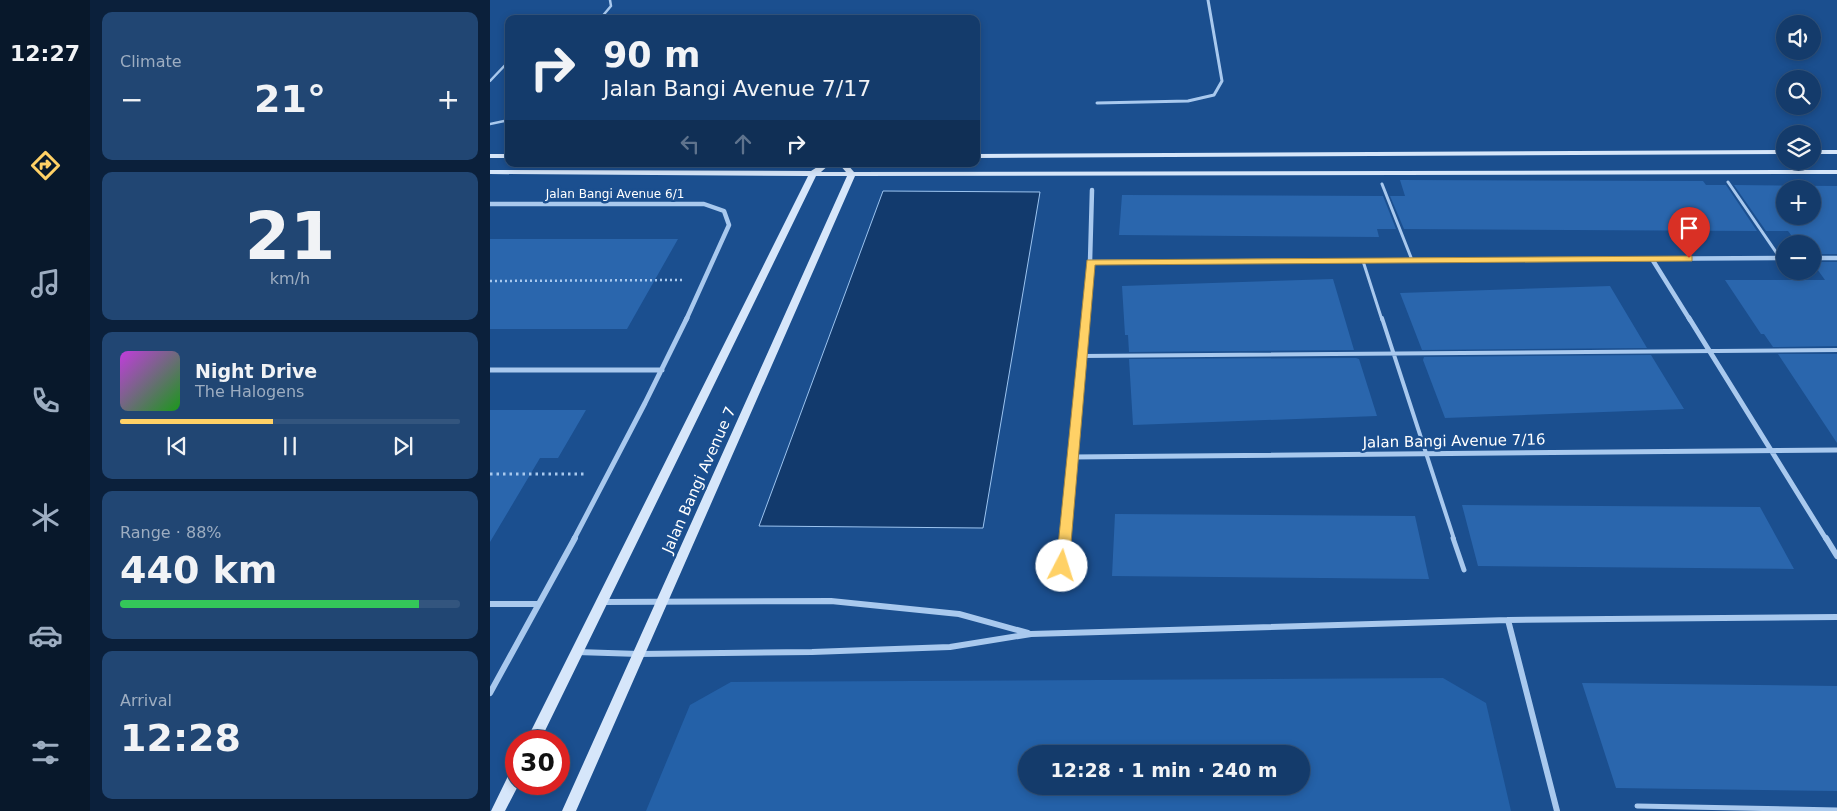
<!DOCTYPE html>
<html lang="en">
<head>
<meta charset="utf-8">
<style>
	:root { --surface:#143b6b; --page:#214673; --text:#f1f3f6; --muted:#9dadc1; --line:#33557e; --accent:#ffd166 }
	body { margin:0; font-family:"DejaVu Sans",sans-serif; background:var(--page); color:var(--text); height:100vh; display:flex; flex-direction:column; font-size:19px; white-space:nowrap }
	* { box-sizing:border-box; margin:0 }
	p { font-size:16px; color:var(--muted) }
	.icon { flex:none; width:28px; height:28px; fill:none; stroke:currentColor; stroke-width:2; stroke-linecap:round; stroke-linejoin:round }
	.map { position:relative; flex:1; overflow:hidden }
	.sheet { display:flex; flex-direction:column; gap:12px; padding:12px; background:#0b203b; width:400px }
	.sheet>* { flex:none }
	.banner { position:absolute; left:15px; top:15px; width:475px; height:152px; border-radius:10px; box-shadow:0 2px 8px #0003,0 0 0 1px var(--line); background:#143b6b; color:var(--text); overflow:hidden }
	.tools { position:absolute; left:1286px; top:15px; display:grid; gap:10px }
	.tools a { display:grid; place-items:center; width:45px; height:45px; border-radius:50%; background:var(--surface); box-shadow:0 2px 8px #0003,0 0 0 1px var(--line); font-size:25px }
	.speed { position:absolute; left:15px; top:730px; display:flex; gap:10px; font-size:25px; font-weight:700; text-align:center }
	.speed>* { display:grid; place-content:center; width:65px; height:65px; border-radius:50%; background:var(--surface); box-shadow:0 2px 8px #0003,0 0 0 1px var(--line); line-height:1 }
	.speed .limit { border:8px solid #d22; background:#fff; color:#111 }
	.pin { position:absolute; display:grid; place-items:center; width:42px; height:42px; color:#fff; margin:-51px -21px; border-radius:50% 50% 50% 0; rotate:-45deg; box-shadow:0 0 5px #0007 }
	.pin .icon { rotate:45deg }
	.me { position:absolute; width:55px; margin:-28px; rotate:5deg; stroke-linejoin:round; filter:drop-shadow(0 0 4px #0008) }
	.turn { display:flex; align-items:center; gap:18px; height:105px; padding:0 15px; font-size:22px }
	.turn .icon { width:65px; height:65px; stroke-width:2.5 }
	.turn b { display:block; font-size:35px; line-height:42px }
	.lanes { display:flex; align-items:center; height:48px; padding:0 15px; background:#0003; justify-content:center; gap:25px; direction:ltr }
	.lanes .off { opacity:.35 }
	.big { font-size:38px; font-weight:600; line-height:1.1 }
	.sheet .widget { flex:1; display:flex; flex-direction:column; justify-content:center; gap:8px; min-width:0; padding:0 18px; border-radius:10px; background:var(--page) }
	.sheet .dial { align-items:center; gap:0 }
	.dial b { font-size:65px; line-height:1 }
	.song { display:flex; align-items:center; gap:15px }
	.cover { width:60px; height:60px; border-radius:8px; background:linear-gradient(135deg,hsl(290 70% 55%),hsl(120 70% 35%)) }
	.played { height:5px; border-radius:2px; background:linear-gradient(90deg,var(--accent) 45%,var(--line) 45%) }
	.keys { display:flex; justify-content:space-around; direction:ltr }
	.heat { display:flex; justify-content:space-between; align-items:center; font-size:28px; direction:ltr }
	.charge { height:8px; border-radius:4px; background:linear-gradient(90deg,#34c759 88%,var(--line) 0) }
	.trip { position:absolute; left:528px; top:745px; width:292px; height:50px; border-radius:25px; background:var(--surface); box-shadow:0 2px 8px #0003,0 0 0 1px var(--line); font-weight:600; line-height:50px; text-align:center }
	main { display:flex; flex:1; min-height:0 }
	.tab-bar { display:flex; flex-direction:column; width:90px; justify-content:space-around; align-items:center; background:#08182b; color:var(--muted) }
	.tab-bar .icon { width:35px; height:35px }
	.tab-bar .on { color:var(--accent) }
	.tab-bar b { font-size:22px; color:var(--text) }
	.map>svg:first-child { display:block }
	.green { fill:#2461a8; fill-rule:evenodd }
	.water { fill:#123a6d; stroke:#9cc4f0 }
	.building { fill:#2a66ad; fill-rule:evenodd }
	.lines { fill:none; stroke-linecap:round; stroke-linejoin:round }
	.path-far1 { stroke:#a9c9ee; stroke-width:2.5; stroke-dasharray:2 3; stroke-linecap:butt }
	.path { stroke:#a9c9ee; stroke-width:3; stroke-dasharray:2.5 4; stroke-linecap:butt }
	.lane-far3 { stroke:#a9c9ee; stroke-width:2.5 }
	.lane-far2 { stroke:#a9c9ee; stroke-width:3 }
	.lane-far1 { stroke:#a9c9ee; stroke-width:4 }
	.lane { stroke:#a9c9ee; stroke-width:5 }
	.street-far3 { stroke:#a9c9ee; stroke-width:3 }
	.street-far2 { stroke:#a9c9ee; stroke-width:4.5 }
	.street-far1 { stroke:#a9c9ee; stroke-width:5 }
	.street { stroke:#a9c9ee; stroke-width:6 }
	.secondary { fill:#d6e6fa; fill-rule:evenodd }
	.route { fill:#ffd166; stroke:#a68842 }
	.labels { text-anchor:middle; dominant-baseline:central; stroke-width:5; stroke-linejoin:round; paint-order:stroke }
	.far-street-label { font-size:12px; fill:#fff; stroke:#1b4f8f }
	.street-label { font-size:15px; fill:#fff; stroke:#1b4f8f }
</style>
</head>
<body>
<main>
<nav class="tab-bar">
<b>12:27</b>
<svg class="icon on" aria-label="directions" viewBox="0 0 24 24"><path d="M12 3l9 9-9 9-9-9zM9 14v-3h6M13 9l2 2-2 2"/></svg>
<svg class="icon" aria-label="music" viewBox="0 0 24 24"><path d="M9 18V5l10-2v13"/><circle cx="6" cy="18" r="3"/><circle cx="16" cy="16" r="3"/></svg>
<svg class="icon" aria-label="phone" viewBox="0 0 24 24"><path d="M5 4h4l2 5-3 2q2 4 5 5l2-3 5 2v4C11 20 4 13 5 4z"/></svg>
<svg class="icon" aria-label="climate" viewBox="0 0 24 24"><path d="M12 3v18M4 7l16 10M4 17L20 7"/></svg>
<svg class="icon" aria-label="car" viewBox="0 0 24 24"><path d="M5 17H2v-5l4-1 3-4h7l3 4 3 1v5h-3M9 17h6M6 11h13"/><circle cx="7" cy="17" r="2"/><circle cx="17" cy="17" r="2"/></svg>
<svg class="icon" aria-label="filters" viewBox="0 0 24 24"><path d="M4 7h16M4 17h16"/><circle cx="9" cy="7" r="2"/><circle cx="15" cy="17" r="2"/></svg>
</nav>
<section class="sheet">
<div class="widget"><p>Climate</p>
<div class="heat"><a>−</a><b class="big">21°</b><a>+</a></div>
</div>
<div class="widget dial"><b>21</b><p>km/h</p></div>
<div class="widget">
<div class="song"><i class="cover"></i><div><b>Night Drive</b><p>The Halogens</p></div></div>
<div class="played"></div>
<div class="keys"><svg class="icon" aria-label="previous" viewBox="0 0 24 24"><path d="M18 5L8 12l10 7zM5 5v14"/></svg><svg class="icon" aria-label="pause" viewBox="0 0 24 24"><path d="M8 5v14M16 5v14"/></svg><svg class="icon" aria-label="next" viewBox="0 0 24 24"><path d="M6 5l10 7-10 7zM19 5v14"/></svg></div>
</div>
<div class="widget"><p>Range · 88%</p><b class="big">440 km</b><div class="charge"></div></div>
<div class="widget"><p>Arrival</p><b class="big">12:28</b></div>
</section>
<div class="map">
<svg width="1347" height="811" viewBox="0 0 1347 811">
	<rect width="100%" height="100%" fill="#1b4f8f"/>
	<path class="green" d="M 953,678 L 996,703 L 1021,811 L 156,811 L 200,705 L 241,682 ZM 536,754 L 811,754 L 811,786 L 536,786 Z"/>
	<path class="water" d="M 393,191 L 550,192 L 493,528 L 269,526 Z"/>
	<path class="building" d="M 910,180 L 1213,181 L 1216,185 L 1236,185 L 1267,231 L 914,229 L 900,196 L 915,196 Z
		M 1244,185 L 1347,186 L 1347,254 L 1322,254 L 1322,244 L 1308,244 L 1298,231 L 1276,231 ZM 1295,189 L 1322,189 L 1322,216 L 1295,216 Z
		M 632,195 L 893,196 L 906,229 L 887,229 L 889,237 L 629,235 Z
		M 0,239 L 188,239 L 137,329 L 0,329 Z
		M 1322,262 L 1347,262 L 1347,346 L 1283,347 L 1274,334 L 1271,334 L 1235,280 L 1335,280 Z
		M 843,279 L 864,350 L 639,352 L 638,335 L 635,335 L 632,286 Z
		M 1120,286 L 1157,348 L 932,350 L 910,293 Z
		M 1288,354 L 1347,354 L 1347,443 Z
		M 1161,355 L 1194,409 L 955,418 L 933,360 L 934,357 Z
		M 866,358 L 869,359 L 887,416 L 643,425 L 639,359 Z
		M 0,410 L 96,410 L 68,458 L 50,458 L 0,542 Z
		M 972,505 L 1270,507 L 1304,569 L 988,566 Z
		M 625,514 L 925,516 L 939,579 L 622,576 Z
		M 1092,683 L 1347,686 L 1347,791 L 1126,788 Z"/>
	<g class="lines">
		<path class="path-far1" d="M 0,281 L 194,280"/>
		<path class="path" d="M 0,474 L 97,474"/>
		<path class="lane-far3" d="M 59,19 L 61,17
			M 110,19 L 121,6 L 120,0
			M 0,81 L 19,61
			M 0,124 L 19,120"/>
		<path class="lane-far2" d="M 1238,182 L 1290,258
			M 892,184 L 922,260
			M 873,261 L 892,320"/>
		<path class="lane-far1" d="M 892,318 L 964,539
			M 592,356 L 1347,350"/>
		<path class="lane" d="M 963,538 L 974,570
			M 1147,806 L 1347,810"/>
		<path class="street-far3" d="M 607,103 L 698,101 L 724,95 L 732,81 L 718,0"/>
		<path class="street-far2" d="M 0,204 L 214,204 L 234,211 L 239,225 L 196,320
			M 1322,258 L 1347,258
			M 1162,259 L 1200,320
			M 600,262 L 1295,258
			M 595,320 L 600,262 L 602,190"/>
		<path class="street-far1" d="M 1199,318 L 1336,539
			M 0,370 L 172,370
			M 582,457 L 1347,450
			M 84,539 L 155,403 L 197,318
			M 574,539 L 595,318"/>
		<path class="street" d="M 1336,538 L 1347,556
			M 572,566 L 575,538
			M 113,602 L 341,601 L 469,614 L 538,633
			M 0,604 L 48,604
			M 1018,620 L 1067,811
			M 87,652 L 149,654 L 322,652 L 460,647 L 541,634 L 1018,620 L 1347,617
			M 0,693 L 85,538"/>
		<path class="secondary" d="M 1295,150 L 1295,154 L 486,158 L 486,154 Z
			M 1322,150 L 1347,150 L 1347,154 L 1322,154 Z
			M 0,154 L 19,154 L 19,158 L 0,158 Z
			M 332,164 L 340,164 L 331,172 L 356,172 L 349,164 L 357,164 L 364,172 L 1347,170 L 1347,174 L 365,176 L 86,811 L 72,811 L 357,176 L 326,176 L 50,741 L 36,741 L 318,176 L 0,174 L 0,170 L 321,171 Z
			M 26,768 L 26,784 L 29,784 L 15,811 L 1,811 L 21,770 Z"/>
	</g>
	<path class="route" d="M 1199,256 L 1202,256 L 1202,261 L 605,265 L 579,566 L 577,570 L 572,572 L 568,570 L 566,566 L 597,260 Z"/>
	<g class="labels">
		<g class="far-street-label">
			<text x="125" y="194">Jalan Bangi Avenue 6/1</text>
		</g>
		<g class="street-label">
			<text transform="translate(964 441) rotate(-1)">Jalan Bangi Avenue 7/16</text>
			<text transform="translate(209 480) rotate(-66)">Jalan Bangi Avenue 7</text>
		</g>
	</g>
</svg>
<div class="tools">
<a><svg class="icon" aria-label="sound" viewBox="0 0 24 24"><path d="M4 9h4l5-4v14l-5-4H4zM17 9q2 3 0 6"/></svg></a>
<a><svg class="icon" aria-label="search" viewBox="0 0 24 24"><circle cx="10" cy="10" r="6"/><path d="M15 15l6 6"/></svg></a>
<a><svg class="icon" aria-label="layers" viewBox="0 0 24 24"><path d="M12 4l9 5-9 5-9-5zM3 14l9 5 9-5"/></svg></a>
<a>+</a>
<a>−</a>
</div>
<div class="speed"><div class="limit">30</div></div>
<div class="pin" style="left:1199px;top:258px;background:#d93025"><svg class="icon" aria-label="arrive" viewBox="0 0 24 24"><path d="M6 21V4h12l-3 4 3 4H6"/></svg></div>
<svg class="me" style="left:572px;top:566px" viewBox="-20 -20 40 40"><circle r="19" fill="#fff"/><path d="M0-13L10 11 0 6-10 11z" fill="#ffd166"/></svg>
<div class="trip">12:28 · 1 min · 240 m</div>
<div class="banner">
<div class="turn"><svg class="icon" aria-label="right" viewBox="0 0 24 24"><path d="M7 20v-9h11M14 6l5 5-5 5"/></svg><div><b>90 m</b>Jalan Bangi Avenue 7/17</div></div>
<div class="lanes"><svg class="icon off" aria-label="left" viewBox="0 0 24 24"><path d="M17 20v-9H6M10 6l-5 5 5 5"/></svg><svg class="icon off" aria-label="ahead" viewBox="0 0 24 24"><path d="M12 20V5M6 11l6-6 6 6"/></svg><svg class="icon" aria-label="right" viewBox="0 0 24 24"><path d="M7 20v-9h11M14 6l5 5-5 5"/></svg></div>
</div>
</div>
</main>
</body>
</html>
